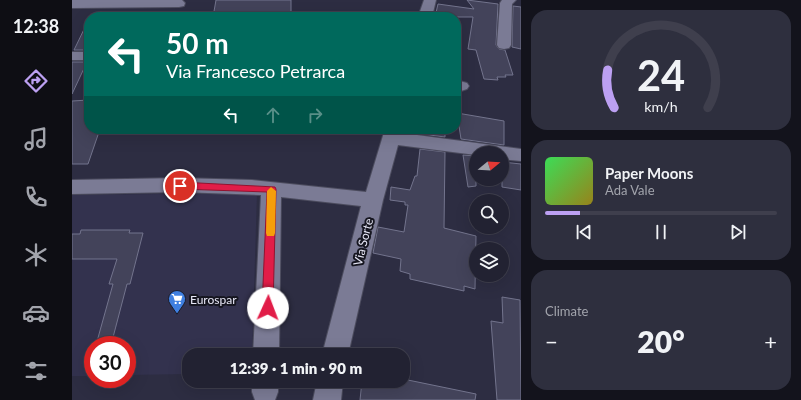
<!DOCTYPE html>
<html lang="en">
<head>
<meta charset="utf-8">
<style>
	:root { --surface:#222232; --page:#2e2f3e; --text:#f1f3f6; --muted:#a2a4ac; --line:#3f3f4d; --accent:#bca0f2 }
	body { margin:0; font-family:Lato,sans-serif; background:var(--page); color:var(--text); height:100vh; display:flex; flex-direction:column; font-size:15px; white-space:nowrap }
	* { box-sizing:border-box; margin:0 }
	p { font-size:13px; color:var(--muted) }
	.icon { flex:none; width:22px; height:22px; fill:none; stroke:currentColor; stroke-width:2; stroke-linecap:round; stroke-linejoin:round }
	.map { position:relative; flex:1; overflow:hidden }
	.sheet { display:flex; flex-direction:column; gap:10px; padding:10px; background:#13131c; width:280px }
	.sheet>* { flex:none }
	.guide { position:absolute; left:12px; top:12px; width:377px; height:122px; border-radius:16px; box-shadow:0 4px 16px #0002,0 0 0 1px var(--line); background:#00695c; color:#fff; overflow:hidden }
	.needle { width:26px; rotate:72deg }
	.controls { position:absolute; left:397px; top:146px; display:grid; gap:8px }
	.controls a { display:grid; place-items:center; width:40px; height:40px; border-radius:50%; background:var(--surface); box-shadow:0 4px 16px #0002,0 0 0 1px var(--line); font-size:20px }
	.speed { position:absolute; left:12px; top:336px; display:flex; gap:8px; font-size:20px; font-weight:700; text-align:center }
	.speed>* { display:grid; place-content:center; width:52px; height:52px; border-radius:50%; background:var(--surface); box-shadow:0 4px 16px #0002,0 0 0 1px var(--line); line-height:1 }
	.speed .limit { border:6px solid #d22; background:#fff; color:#111 }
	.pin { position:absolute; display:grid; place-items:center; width:34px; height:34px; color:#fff; margin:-17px; border:2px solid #fff; border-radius:50%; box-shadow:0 1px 4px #0007 }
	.me { position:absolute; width:44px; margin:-22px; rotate:2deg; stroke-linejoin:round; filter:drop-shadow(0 0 3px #0008) }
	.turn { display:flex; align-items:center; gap:14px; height:84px; padding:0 16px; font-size:18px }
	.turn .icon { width:52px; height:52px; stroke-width:2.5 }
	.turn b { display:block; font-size:28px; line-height:34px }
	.lanes { display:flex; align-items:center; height:38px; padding:0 16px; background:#0003; justify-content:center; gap:20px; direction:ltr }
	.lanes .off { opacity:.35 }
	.big { font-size:30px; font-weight:800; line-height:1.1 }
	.sheet .card { flex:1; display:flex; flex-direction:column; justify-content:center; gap:6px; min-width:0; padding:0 14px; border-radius:16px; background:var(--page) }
	.sheet .dial { align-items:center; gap:0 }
	.dial svg { height:104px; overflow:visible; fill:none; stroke:var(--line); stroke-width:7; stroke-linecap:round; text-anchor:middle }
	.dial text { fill:var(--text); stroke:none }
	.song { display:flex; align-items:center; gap:12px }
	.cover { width:48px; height:48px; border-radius:6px; background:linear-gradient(135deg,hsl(130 70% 55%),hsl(50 70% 35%)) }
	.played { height:4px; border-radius:2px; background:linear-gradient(90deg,var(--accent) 15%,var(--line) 15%) }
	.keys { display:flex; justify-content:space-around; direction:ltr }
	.heat { display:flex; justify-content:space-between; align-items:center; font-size:22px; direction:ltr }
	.trip { position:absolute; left:110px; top:348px; width:228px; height:40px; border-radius:16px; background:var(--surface); box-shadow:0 4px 16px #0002,0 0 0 1px var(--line); font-weight:800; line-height:40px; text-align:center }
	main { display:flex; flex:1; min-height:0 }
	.dock { display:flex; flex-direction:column; width:72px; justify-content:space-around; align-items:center; background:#0e0e14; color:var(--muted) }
	.dock .icon { width:28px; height:28px }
	.dock .on { color:var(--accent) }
	.dock b { font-size:18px; color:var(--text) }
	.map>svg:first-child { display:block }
	.built { fill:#33324e }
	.building { fill:#43435a; stroke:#73748d }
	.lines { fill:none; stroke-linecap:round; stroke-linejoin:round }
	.minor-casing { stroke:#4c4c5e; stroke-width:2 }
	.minor { fill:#7b7b95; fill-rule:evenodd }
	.route { fill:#e11d48; stroke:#92132f }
	.slow { fill:#f59e0b }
	.labels { text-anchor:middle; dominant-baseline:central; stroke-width:4; stroke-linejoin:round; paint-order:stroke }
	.street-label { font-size:12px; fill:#e7e7f6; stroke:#161620 }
	.poi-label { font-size:12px; fill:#e7e7f6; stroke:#161620; text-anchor:start }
</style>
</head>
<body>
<main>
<nav class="dock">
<b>12:38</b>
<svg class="icon on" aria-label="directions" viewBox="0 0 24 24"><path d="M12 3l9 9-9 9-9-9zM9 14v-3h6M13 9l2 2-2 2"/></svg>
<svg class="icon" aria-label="music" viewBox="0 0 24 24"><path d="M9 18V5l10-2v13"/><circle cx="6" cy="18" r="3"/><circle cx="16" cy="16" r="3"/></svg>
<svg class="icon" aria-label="phone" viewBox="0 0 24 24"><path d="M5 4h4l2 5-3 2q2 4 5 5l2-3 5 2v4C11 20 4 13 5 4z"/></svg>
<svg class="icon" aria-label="climate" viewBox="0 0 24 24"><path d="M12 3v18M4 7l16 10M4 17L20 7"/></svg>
<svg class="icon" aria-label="car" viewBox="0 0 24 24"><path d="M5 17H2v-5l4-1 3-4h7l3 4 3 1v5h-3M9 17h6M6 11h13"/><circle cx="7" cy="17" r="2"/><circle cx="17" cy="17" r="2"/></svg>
<svg class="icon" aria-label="filters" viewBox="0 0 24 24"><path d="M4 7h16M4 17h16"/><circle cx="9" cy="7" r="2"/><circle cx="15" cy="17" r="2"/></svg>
</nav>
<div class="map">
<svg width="449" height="400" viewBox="0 0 449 400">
	<rect width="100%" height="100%" fill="#2d2d42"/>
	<path class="built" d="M 185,193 L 180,355 L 117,355 L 117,374 L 55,375 L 55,345 L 21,345 L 21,376 L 0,376 L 0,195 Z"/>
	<path class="building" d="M 144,0 L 219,0 L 219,17 L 141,17 Z
		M 395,0 L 426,4 L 424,45 L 427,49 L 433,50 L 441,75 L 433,75 L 434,77 L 425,77 L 426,80 L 412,79 L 404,50 L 396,49 L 401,17 L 363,17 L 366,4 L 402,9 Z
		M 441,6 L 449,7 L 449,49 L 440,47 Z
		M 17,19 L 17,50 L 2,50 Z
		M 0,62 L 15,62 L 0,94 Z
		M 17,100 L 17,129 L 28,129 L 16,164 L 0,164 L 0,101 Z
		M 385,113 L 432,121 L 432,145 L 389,139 Z
		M 351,129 L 373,129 L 373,137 L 350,134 Z
		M 348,149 L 373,152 L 372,228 L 404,236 L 403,289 L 392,286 L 392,291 L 338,279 L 338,274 L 328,271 L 329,259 L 301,253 L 306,227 L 332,232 L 336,205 L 333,205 L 333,202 L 318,200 L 319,187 L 338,190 L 343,176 L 345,176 Z
		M 391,155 L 404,156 L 404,186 L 396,187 Z
		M 430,162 L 449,164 L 449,190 L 430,187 Z
		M 9,230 L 58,230 L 57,233 L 71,233 L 58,284 L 55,284 L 39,345 L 24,345 L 41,284 L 37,284 L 45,259 L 0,259 L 0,234 L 8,234 Z
		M 430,297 L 448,300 L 449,400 L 425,400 L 419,321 L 431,323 Z
		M 331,379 L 404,394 L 403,400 L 288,400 L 290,381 L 331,381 Z"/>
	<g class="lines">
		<defs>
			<path id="minor" d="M 0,0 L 110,0 L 113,3 L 112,6 L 107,7 L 0,8 Z
				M 352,0 L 364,0 L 360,17 L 346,17 Z
				M 430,0 L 444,0 L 440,4 L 439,45 L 437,48 L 432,49 L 427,48 L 425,45 L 428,3 Z
				M 0,52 L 17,52 L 17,60 L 0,60 Z
				M 384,80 L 395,83 L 397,86 L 395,89 L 389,91 L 384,90 Z
				M 313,129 L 331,129 L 330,133 L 449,149 L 449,161 L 430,159 L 430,153 L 404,153 L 404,155 L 326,145 L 311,200 L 276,355 L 250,355 L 289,206 L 209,197 L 207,355 L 181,355 L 189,195 L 108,192 L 0,194 L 0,180 L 108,178 L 180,180 L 294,192 Z
				M 180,381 L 206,381 L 206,392 L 203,400 L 183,400 L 180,392 Z
				M 245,381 L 271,381 L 269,400 L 241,400 Z"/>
		</defs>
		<use href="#minor" class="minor-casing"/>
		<use href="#minor" class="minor"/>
	</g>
	<path class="route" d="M 108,182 L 203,187 L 204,189 L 201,308 L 200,311 L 196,313 L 192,311 L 190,308 L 195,192 L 108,189 L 103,186 Z"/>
	<path class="slow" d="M 199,187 L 204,191 L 203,233 L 202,236 L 195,236 L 194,233 L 195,191 Z"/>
	<defs>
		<symbol id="supermarket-pin" viewBox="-11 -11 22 30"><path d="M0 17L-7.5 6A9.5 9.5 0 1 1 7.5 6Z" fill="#3f7fe0" stroke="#161620"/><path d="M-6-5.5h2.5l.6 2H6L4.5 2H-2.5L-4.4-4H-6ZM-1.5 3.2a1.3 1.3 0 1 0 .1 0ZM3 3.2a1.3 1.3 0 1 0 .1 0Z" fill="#fff"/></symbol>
	</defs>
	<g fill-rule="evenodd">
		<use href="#supermarket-pin" x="95" y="289" width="20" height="27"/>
	</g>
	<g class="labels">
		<g class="street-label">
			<text transform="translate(291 242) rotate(-76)">Via Sorte</text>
		</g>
		<g class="poi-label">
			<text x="118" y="299">Eurospar</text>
		</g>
	</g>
</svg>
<div class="controls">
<a><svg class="needle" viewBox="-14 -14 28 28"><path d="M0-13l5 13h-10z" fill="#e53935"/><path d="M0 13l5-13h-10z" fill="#a2a4ac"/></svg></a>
<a><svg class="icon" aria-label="search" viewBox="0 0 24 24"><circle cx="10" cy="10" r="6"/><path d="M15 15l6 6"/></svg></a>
<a><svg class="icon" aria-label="layers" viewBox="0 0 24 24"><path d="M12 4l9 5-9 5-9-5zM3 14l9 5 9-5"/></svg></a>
</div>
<div class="speed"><div class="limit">30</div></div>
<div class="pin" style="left:108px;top:186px;background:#d93025"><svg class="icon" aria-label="arrive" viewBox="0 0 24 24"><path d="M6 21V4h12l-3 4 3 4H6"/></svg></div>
<svg class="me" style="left:196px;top:308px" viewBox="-20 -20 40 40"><circle r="19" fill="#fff"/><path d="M0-13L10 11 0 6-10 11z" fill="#e11d48"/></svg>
<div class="trip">12:39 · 1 min · 90 m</div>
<div class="guide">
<div class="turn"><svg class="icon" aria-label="left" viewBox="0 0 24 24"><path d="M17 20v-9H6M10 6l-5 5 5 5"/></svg><div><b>50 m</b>Via Francesco Petrarca</div></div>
<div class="lanes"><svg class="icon" aria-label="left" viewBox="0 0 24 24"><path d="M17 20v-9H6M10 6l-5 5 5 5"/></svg><svg class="icon off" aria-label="ahead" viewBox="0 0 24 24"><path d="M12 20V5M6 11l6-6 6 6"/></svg><svg class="icon off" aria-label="right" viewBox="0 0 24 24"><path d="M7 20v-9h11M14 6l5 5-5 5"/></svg></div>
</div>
</div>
<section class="sheet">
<div class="card dial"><svg viewBox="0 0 100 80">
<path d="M14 69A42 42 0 1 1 86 69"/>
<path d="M14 69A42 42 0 0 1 9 40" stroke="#bca0f2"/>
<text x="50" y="56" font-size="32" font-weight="700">24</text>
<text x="50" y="72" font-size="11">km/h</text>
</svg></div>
<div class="card">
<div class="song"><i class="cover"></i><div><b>Paper Moons</b><p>Ada Vale</p></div></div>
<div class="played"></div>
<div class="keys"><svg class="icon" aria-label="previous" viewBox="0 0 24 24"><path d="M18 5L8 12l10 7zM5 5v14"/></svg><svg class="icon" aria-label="pause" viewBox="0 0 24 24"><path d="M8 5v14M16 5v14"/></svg><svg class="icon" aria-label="next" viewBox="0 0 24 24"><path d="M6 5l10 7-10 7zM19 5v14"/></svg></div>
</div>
<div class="card"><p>Climate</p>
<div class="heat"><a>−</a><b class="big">20°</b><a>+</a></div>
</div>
</section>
</main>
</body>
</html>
